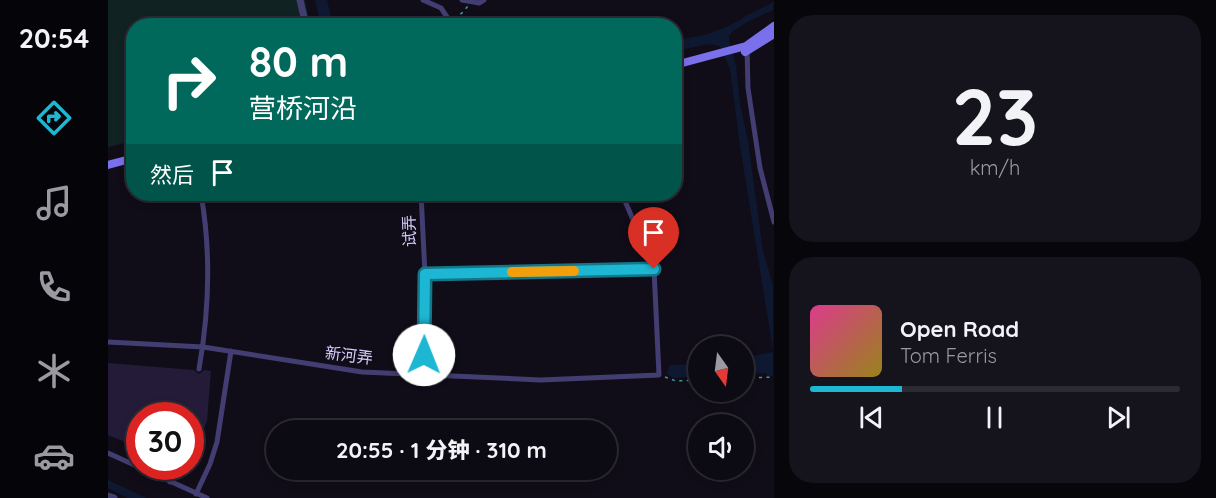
<!DOCTYPE html>
<html lang="zh">
<head>
<meta charset="utf-8">
<style>
	:root { --surface:#0c0a13; --page:#15131c; --text:#f1f3f6; --muted:#9a9aa0; --line:#2c2b33; --accent:#1db7d3 }
	body { margin:0; font-family:Quicksand,"Noto Sans SC",sans-serif; background:var(--page); color:var(--text); height:100vh; display:flex; flex-direction:column; font-size:22px; white-space:nowrap }
	* { box-sizing:border-box; margin:0 }
	p { font-size:20px; color:var(--muted) }
	.icon { flex:none; width:33px; height:33px; fill:none; stroke:currentColor; stroke-width:2; stroke-linecap:round; stroke-linejoin:round }
	.map { position:relative; flex:1; overflow:hidden }
	.panel { display:flex; flex-direction:column; gap:15px; padding:15px; background:#07060a; width:442px }
	.panel>* { flex:none }
	.banner { position:absolute; left:18px; top:18px; width:556px; height:183px; border-radius:24px; box-shadow:0 3px 9px #0003,0 0 0 2px var(--line); background:#00695c; color:#fff; overflow:hidden }
	.needle { width:39px; rotate:166deg }
	.controls { position:absolute; left:580px; top:336px; display:grid; gap:12px }
	.controls a { display:grid; place-items:center; width:66px; height:66px; border-radius:50%; background:var(--surface); box-shadow:0 3px 9px #0003,0 0 0 2px var(--line); font-size:30px }
	.speed { position:absolute; left:18px; top:402px; display:flex; gap:12px; font-size:30px; font-weight:700; text-align:center }
	.speed>* { display:grid; place-content:center; width:78px; height:78px; border-radius:50%; background:var(--surface); box-shadow:0 3px 9px #0003,0 0 0 2px var(--line); line-height:1 }
	.speed .limit { border:9px solid #d22; background:#fff; color:#111 }
	.pin { position:absolute; display:grid; place-items:center; width:51px; height:51px; color:#fff; margin:-62px -26px; border-radius:50% 50% 50% 0; rotate:-45deg; box-shadow:0 0 6px #0007 }
	.pin .icon { rotate:45deg }
	.me { position:absolute; width:66px; margin:-33px; rotate:1deg; stroke-linejoin:round; filter:drop-shadow(0 0 4px #0008) }
	.turn { display:flex; align-items:center; gap:21px; height:126px; padding:0 24px; font-size:27px }
	.turn .icon { width:78px; height:78px; stroke-width:2.5 }
	.turn b { display:block; font-size:42px; line-height:51px }
	.then { display:flex; align-items:center; height:57px; padding:0 24px; background:#0003; gap:12px; font-size:22px }
	.panel .tile { flex:1; display:flex; flex-direction:column; justify-content:center; gap:9px; min-width:0; padding:0 21px; border-radius:24px; background:var(--page) }
	.panel .dial { align-items:center; gap:0 }
	.dial b { font-size:78px; line-height:1 }
	.song { display:flex; align-items:center; gap:18px }
	.cover { width:72px; height:72px; border-radius:9px; background:linear-gradient(135deg,hsl(330 70% 55%),hsl(50 70% 35%)) }
	.played { height:6px; border-radius:3px; background:linear-gradient(90deg,var(--accent) 25%,var(--line) 25%) }
	.keys { display:flex; justify-content:space-around; direction:ltr }
	.trip { position:absolute; left:158px; top:420px; width:351px; height:60px; border-radius:30px; background:var(--surface); box-shadow:0 3px 9px #0003,0 0 0 2px var(--line); font-weight:800; line-height:60px; text-align:center }
	main { display:flex; flex:1; min-height:0 }
	.tabs { display:flex; flex-direction:column; width:108px; justify-content:space-around; align-items:center; background:#050408; color:var(--muted) }
	.tabs .icon { width:42px; height:42px }
	.tabs .active { color:var(--accent) }
	.tabs b { font-size:27px; color:var(--text) }
	.map>svg:first-child { display:block }
	.green { fill:#122 }
	.water { fill:#0e1931 }
	.lines { fill:none; stroke-linecap:round; stroke-linejoin:round }
	.stream { stroke:#0e1931; stroke-width:2 }
	.building { fill:#231b38 }
	.path { stroke:#3c9c9c; stroke-width:1.5; stroke-dasharray:3 4.5; stroke-linecap:butt }
	.minor { stroke:#433e72; stroke-width:5 }
	.tertiary { stroke:#433e72; stroke-width:7 }
	.secondary { stroke:#7a70eb; stroke-width:8 }
	.route-casing { stroke:#137789; stroke-width:15 }
	.route { stroke:#1db7d3; stroke-width:10 }
	.slow { stroke:#f59e0b; stroke-width:10 }
	.labels { text-anchor:middle; dominant-baseline:central; stroke-width:6; stroke-linejoin:round; paint-order:stroke }
	.street-label { font-size:16px; fill:#d4ccf8; stroke:#100d19 }
</style>
</head>
<body>
<main>
<nav class="tabs">
<b>20:54</b>
<svg class="icon active" aria-label="directions" viewBox="0 0 24 24"><path d="M12 3l9 9-9 9-9-9zM9 14v-3h6M13 9l2 2-2 2"/></svg>
<svg class="icon" aria-label="music" viewBox="0 0 24 24"><path d="M9 18V5l10-2v13"/><circle cx="6" cy="18" r="3"/><circle cx="16" cy="16" r="3"/></svg>
<svg class="icon" aria-label="phone" viewBox="0 0 24 24"><path d="M5 4h4l2 5-3 2q2 4 5 5l2-3 5 2v4C11 20 4 13 5 4z"/></svg>
<svg class="icon" aria-label="climate" viewBox="0 0 24 24"><path d="M12 3v18M4 7l16 10M4 17L20 7"/></svg>
<svg class="icon" aria-label="car" viewBox="0 0 24 24"><path d="M5 17H2v-5l4-1 3-4h7l3 4 3 1v5h-3M9 17h6M6 11h13"/><circle cx="7" cy="17" r="2"/><circle cx="17" cy="17" r="2"/></svg>
</nav>
<div class="map">
<svg width="666" height="498" viewBox="0 0 666 498">
	<rect width="100%" height="100%" fill="#100d19"/>
	<path class="green" d="M 0,0 L 197,0 L 202,25 L 26,26 L 25,141 L 0,147 Z"/>
	<path class="water" d="M 207,0 L 219,0 L 224,21 L 229,25 L 213,25 Z
		M 665,4 L 665,10 L 641,21 L 625,31 L 621,36 L 621,41 L 628,66 L 632,104 L 640,141 L 655,251 L 665,285 L 665,350 L 632,146 L 622,69 L 612,46 L 601,44 L 567,51 L 567,41 L 600,34 L 618,27 Z
		M 665,352 L 665,376 L 659,376 L 659,373 L 636,374 L 636,358 Z
		M 591,364 L 591,376 L 566,378 L 559,374 L 561,365 Z
		M 0,480 L 38,498 L 20,498 L 0,488 Z"/>
	<g class="lines">
		<path class="stream" d="M 636,18 L 666,3"/>
	</g>
	<path class="building" d="M 0,363 L 86,370 L 91,374 L 96,370 L 103,371 L 99,421 L 83,461 L 82,416 L 32,416 L 32,448 L 0,435 Z"/>
	<g class="lines">
		<path class="path" d="M 346,18 L 354,13 L 360,6
			M 557,377 L 568,381 L 591,380
			M 636,378 L 666,377"/>
		<path class="minor" d="M 315,0 L 333,8 L 345,26
			M 354,0 L 371,3 L 376,0
			M 639,48 L 640,88 L 652,168 L 666,222
			M 313,194 L 317,274 L 316,375
			M 317,274 L 546,269
			M 0,342 L 95,347 L 254,372 L 433,380 L 551,375 L 546,269 L 514,194
			M 91,369 C 101,312 103,251 93,194
			M 0,453 L 99,498
			M 62,482 L 69,466
			M 88,494 L 102,464 L 109,442 L 123,351"/>
		<path class="tertiary" d="M 192,0 L 198,26
			M 0,496 L 6,498"/>
		<path class="secondary" d="M 637,52 L 666,34
			M 567,65 L 638,46 L 666,26
			M 0,165 L 26,158"/>
	</g>
	<g class="lines">
		<defs>
			<path id="route" d="M 316,355 L 317,274 L 546,269"/>
		</defs>
		<use href="#route" class="route-casing"/>
		<use href="#route" class="route"/>
		<path class="slow" d="M 404,272 L 466,271"/>
	</g>
	<g class="labels">
		<g class="street-label">
			<text transform="translate(301 231) rotate(-92)">试弄</text>
			<text transform="translate(241 355) rotate(7)">新河弄</text>
		</g>
	</g>
</svg>
<div class="controls">
<a><svg class="needle" viewBox="-14 -14 28 28"><path d="M0-13l5 13h-10z" fill="#e53935"/><path d="M0 13l5-13h-10z" fill="#9a9aa0"/></svg></a>
<a><svg class="icon" aria-label="sound" viewBox="0 0 24 24"><path d="M4 9h4l5-4v14l-5-4H4zM17 9q2 3 0 6"/></svg></a>
</div>
<div class="speed"><div class="limit">30</div></div>
<div class="pin" style="left:546px;top:269px;background:#d93025"><svg class="icon" aria-label="arrive" viewBox="0 0 24 24"><path d="M6 21V4h12l-3 4 3 4H6"/></svg></div>
<svg class="me" style="left:316px;top:355px" viewBox="-20 -20 40 40"><circle r="19" fill="#fff"/><path d="M0-13L10 11 0 6-10 11z" fill="#1db7d3"/></svg>
<div class="trip">20:55 · 1 分钟 · 310 m</div>
<div class="banner">
<div class="turn"><svg class="icon" aria-label="right" viewBox="0 0 24 24"><path d="M7 20v-9h11M14 6l5 5-5 5"/></svg><div><b>80 m</b>营桥河沿</div></div>
<div class="then">然后<svg class="icon" aria-label="arrive" viewBox="0 0 24 24"><path d="M6 21V4h12l-3 4 3 4H6"/></svg></div>
</div>
</div>
<section class="panel">
<div class="tile dial"><b>23</b><p>km/h</p></div>
<div class="tile">
<div class="song"><i class="cover"></i><div><b>Open Road</b><p>Tom Ferris</p></div></div>
<div class="played"></div>
<div class="keys"><svg class="icon" aria-label="previous" viewBox="0 0 24 24"><path d="M18 5L8 12l10 7zM5 5v14"/></svg><svg class="icon" aria-label="pause" viewBox="0 0 24 24"><path d="M8 5v14M16 5v14"/></svg><svg class="icon" aria-label="next" viewBox="0 0 24 24"><path d="M6 5l10 7-10 7zM19 5v14"/></svg></div>
</div>
</section>
</main>
</body>
</html>
